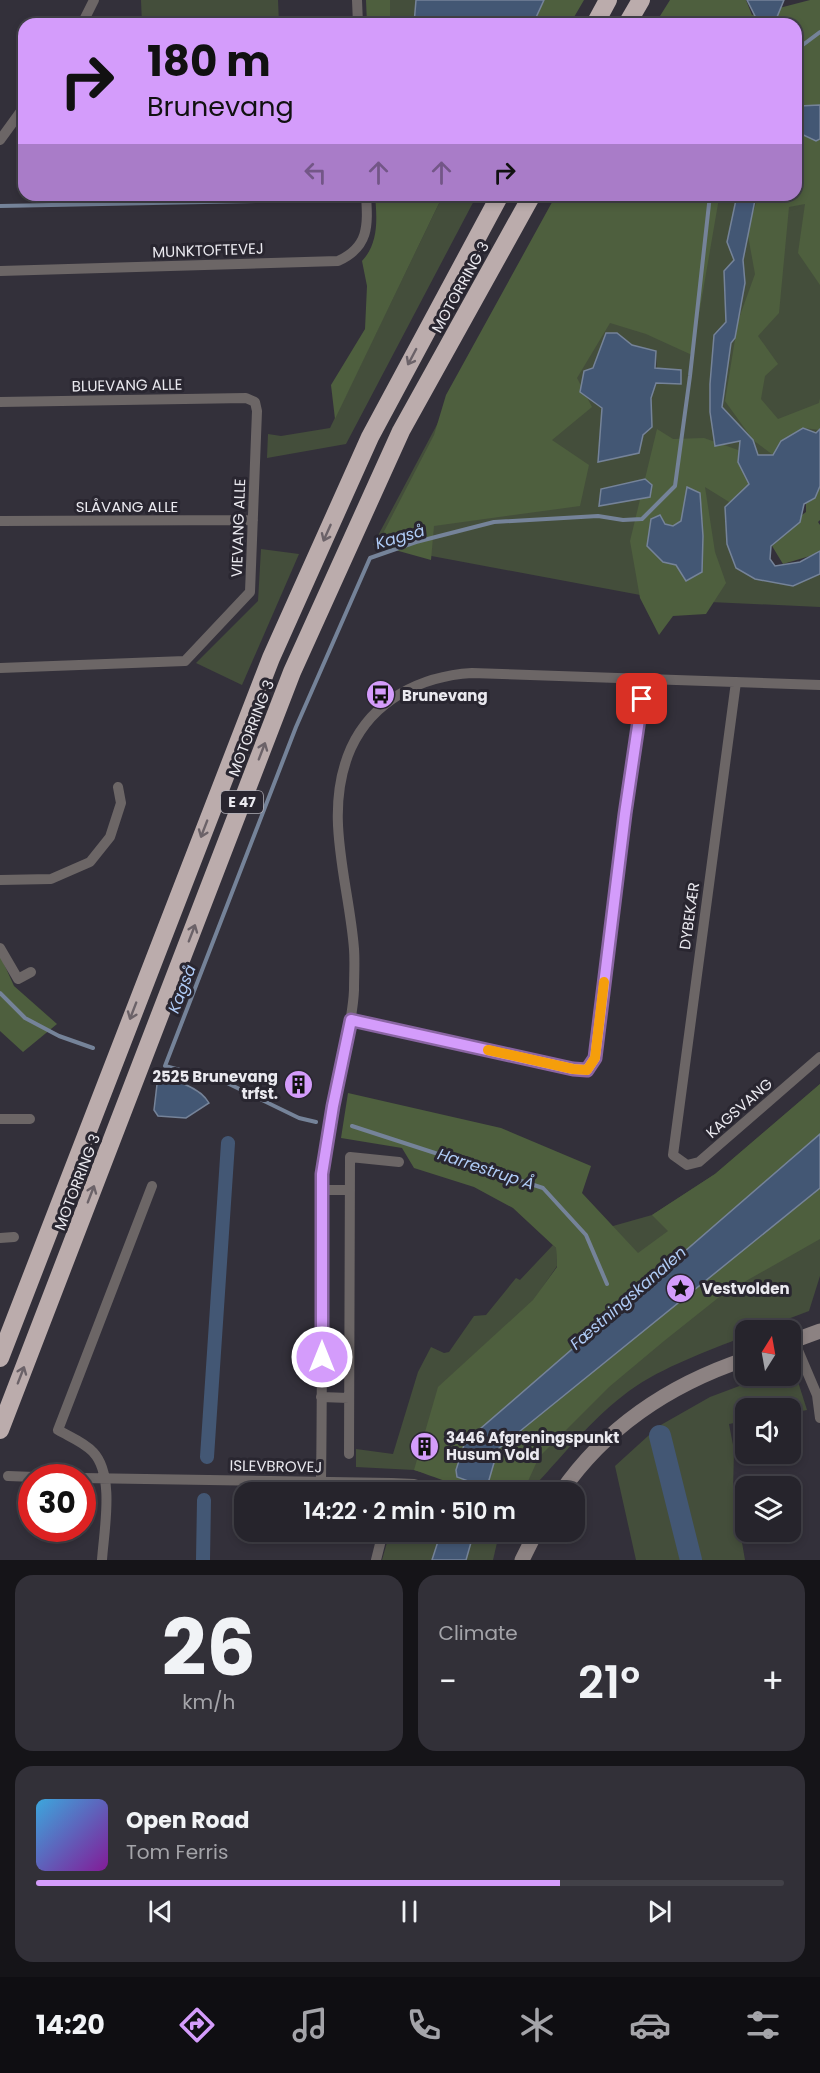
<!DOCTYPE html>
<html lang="en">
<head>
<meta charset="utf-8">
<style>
	:root { --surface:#26242c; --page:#323038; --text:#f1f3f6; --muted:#a4a4a9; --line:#424148; --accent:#d49cfb }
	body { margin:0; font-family:Poppins,sans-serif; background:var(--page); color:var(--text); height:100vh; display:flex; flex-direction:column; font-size:22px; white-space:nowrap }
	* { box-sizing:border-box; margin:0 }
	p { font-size:20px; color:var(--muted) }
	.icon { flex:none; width:33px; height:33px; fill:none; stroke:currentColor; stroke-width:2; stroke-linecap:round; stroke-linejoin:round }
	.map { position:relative; height:1560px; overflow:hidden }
	.side { display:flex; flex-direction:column; gap:15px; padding:15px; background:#151418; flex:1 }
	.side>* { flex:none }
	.top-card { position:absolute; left:18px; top:18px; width:784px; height:183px; border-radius:18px; box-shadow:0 3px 9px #0003,0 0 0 2px var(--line); background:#d49cfb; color:#111; overflow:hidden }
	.needle { width:39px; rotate:11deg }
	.controls { position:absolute; left:735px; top:1320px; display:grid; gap:12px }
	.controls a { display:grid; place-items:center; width:66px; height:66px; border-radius:12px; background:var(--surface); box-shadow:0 3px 9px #0003,0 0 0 2px var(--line); font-size:30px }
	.speed { position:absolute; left:18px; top:1464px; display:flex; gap:12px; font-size:30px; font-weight:700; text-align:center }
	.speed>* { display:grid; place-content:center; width:78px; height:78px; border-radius:50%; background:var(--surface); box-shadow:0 3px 9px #0003,0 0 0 2px var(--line); line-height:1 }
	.speed .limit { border:9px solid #d22; background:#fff; color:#111 }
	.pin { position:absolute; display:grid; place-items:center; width:51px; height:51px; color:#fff; margin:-26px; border-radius:12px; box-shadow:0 3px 9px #0006 }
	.me { position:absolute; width:66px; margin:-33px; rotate:0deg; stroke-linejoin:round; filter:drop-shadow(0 0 4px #0008) }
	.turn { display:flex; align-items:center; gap:21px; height:126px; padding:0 30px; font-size:27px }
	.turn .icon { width:78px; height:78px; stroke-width:2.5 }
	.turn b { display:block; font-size:42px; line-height:51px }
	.lanes { display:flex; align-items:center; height:57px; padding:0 30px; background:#0003; justify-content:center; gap:30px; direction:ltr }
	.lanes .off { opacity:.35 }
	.big { font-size:45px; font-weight:600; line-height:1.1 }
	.side .widget { flex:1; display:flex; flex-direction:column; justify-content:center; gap:9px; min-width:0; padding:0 21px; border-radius:18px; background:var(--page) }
	.side .dial { align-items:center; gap:0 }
	.dial b { font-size:78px; line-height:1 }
	.song { display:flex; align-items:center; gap:18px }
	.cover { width:72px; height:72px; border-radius:9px; background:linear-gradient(135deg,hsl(200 70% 55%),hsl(290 70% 35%)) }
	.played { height:6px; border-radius:3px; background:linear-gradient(90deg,var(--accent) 70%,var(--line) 70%) }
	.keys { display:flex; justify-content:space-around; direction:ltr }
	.heat { display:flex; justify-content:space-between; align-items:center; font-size:33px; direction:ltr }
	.side .tiles { flex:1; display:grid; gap:15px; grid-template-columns:1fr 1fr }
	.widget:last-child { grid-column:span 2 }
	.trip { position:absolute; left:234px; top:1482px; width:351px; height:60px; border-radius:18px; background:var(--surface); box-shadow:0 3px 9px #0003,0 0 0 2px var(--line); font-weight:600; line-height:60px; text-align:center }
	.dock { display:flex; height:96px; justify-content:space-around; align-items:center; background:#0f0e12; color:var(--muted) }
	.dock .icon { width:42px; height:42px }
	.dock .selected { color:var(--accent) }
	.dock b { font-size:27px; color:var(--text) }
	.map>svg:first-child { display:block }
	.green { fill:#444e3b; fill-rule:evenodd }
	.forest { fill:#4e5f3e }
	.water { fill:#435774; stroke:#758399; stroke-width:1.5 }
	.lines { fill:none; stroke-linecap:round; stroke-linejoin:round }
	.stream { stroke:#758399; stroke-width:4 }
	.canal { stroke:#435774; stroke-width:14 }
	.river { stroke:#435774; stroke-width:22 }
	.street { stroke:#6c6666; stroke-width:10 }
	.secondary { stroke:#8c8282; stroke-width:15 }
	.highway { stroke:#bbacac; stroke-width:18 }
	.oneway { stroke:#6b6268 }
	.route-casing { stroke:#8a65a3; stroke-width:15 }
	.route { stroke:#d49cfb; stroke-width:10 }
	.slow { stroke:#f59e0b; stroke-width:10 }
	.labels { text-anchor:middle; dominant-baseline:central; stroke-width:6; stroke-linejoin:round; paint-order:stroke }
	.shield { fill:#292630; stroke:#b0aeb6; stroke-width:1.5 }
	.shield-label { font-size:14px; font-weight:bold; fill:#eae9ef }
	.street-label { font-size:15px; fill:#eae9ef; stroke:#292630 }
	.poi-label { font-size:15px; font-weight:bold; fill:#eae9ef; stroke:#292630; text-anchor:start }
	.water-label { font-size:16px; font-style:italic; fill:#b0ccf7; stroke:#292630 }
</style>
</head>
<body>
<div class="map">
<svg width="820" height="1560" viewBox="0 0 820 1560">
	<rect width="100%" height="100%" fill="#33303a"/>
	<path class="green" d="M 141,0 L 278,0 L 279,24 L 142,24 Z
		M 390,0 L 416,0 L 414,24 L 390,24 Z
		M 820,139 L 820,429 L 816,434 L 773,455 L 758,455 L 722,407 L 731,343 L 735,338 L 745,283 L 743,260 L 756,195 L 796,195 Z
		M 152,195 L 291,195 L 152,198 Z
		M 443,195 L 477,195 L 346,444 L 267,458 L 268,434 L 281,436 L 330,428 Z
		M 559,195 L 737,195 L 727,242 L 734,260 L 724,271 L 726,322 L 715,446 L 741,441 L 727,544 L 793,586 L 820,574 L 820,607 L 667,600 L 373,545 ZM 607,333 L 617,333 L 632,345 L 656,351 L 657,382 L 651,398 L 652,427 L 643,435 L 639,453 L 598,462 L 602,408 L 584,371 L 593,368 Z
		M 261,549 L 299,554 L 242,685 L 196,663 L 258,601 Z
		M 820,1084 L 820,1276 L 809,1311 L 759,1330 L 746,1330 L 745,1336 C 706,1352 664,1366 629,1391 C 591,1419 561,1458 529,1492 L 487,1492 L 414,1470 L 356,1467 L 356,1449 L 393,1454 L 418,1372 L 431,1347 L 444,1353 L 449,1352 L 474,1316 L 486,1315 L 516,1278 L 520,1280 L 553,1245 L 556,1248 L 557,1266 L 536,1297 L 613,1226 L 652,1215 L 715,1174 Z
		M 793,1366 L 807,1410 L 791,1413 L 790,1408 L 746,1408 L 745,1421 L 729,1424 L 734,1450 L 733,1490 L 745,1560 L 636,1560 L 615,1466 L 659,1426 L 710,1397 L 766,1376 L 790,1376 L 791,1367 Z
		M 390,1532 L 498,1532 L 499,1534 L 493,1560 L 382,1560 Z"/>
	<path class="forest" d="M 366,0 L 390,0 L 390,24 L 367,24 Z
		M 544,0 L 584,0 L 570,24 L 533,24 Z
		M 670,0 L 746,0 L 752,15 L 810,0 L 820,0 L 820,120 L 797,120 L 796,24 L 655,24 Z
		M 796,126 L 820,137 L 820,285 L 798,253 L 805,204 L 789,207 L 779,313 L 758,336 L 778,364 L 765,376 L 761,399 L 778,419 L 819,403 L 820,398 L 820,430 L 803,428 L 773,455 L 753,440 L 725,401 L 738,321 L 755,274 L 747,230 L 759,195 L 796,195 Z
		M 375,195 L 394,195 L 395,199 L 421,195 L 443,195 L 335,419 L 331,385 L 365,329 L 367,286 L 362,261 C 379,243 377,218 375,195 Z
		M 556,195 L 722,195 L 719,198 L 692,355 L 646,334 L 610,323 L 577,378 L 592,407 L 552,440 L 589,465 L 580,506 L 434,526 L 431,560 L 377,545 L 434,435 L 446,395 Z
		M 657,429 L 673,439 L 704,438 L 741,451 L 755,467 L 752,494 L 734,505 L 705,487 L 715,552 L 726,583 L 706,614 L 673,616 L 659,635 L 640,598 L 630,541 Z
		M 820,479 L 820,520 L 818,522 L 820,525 L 820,553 L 783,564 L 772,546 L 785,528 L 806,512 L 806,497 Z
		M 0,955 L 14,986 L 57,1024 L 23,1052 L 0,1031 Z
		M 820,1084 L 820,1239 L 723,1294 L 664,1341 L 609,1387 L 539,1457 L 524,1490 C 493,1503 445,1480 414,1470 L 438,1387 L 533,1300 L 557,1267 L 556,1248 L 513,1208 L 474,1187 L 414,1168 L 402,1148 L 341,1138 L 348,1093 L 501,1128 L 591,1166 L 582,1193 L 638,1253 L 668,1231 L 652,1215 L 715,1174 Z"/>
	<path class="water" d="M 416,0 L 544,0 L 533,24 L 414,24 Z
		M 747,0 L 784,0 L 777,17 L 758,22 Z
		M 820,105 L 820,139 L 816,141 L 797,132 L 797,109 L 799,106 Z
		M 737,195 L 756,195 L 743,260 L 745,283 L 735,338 L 731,343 L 722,407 L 753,440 L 758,455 L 773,455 L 781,441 L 803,428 L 816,433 L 820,429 L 820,486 L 815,498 L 804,504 L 800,522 L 771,546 L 770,559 L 775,566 L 800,562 L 820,551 L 820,574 L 793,586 L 755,579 L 736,568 L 727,544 L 725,507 L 749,484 L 738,462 L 740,441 L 715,446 L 710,412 L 710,384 L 714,335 L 726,322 L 724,271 L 734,260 L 727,242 Z
		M 606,333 L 617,333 L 632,345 L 656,351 L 655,368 L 681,370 L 681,384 L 656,383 L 651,398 L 652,427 L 643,435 L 639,453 L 598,462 L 602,408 L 580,392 L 584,371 L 593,368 Z
		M 645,479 L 652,485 L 650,497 L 599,506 L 601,489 Z
		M 687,487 L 700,493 L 703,536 L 702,572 L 686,581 L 676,565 L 663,562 L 647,546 L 651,519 L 660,515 L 665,524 L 673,526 L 681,521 Z
		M 158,1076 C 175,1080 200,1087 209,1103 L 186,1118 L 158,1116 L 154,1110 Z
		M 820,1134 L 820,1188 L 498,1449 L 489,1480 L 482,1486 L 457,1477 L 456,1470 L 465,1442 Z
		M 441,1532 L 474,1532 L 466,1560 L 432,1560 Z"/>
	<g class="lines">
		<path class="stream" d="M 796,50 L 820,32
			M 0,206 L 354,199
			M 0,993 L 25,1018 L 59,1036 L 93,1048
			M 316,1122 L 299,1118 L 225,1082 L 165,1066 L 296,727 L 370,558 L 416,542 L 494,522 L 598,516 L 623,520 L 642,519 L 675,486 L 690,376 L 710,195
			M 352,1126 L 543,1188 L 586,1235 L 607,1284"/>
		<path class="canal" d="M 207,1457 L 228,1143
			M 203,1560 L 204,1500"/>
		<path class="river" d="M 660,1436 L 691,1560"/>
		<path class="street" d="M 357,0 L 358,24
			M 82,24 L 94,0
			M 0,140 L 24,107
			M 0,271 L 338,261 C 369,247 368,226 366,195
			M 0,402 L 246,398 L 255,402 L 257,411 L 250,592 L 185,661 L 0,668
			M 0,521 L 253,520
			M 736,682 L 673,1155 L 687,1165 L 699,1162 L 820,1057
			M 0,880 L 51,879 L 90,862 L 110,837 L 121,803 L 118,787
			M 0,948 L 18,979 L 31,972
			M 351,1020 L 573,1069 L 587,1070 L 595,1058 L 625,814 L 646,679
			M 0,1119 L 30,1119
			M 322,1190 L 350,1190
			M 0,1238 L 14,1237
			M 794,1341 L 817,1395 L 820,1418
			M 321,1397 L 349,1398
			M 349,1454 L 350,1157 L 399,1162
			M 8,1476 L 62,1478
			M 82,1478 L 392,1483 L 414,1484 L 444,1492
			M 321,1481 C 322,1412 322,1342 322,1273 C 322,1240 319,1205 322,1173 C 326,1137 334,1101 341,1066 C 346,1041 353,1016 354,990 C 354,976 355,962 354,949 C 349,882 322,813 351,748 C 373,700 421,676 472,673 L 820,685
			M 102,1560 C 104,1530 115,1475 93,1452 C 84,1442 70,1437 58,1430 L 152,1186
			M 376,1560 L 383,1532"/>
		<path class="secondary" d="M 790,1342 L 820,1331
			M 561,1492 C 606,1427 671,1384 746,1359
			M 522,1560 L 536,1532"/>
		<path class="highway" d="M 595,24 L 608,0
			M 627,24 L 641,0
			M 0,1358 L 271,658 L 370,437 L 500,195
			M 0,1430 L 292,672 L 401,431 L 532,195"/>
	</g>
	<defs><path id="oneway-shaft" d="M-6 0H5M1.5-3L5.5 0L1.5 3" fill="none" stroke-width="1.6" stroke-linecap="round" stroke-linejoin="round" transform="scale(1.5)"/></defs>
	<g class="oneway">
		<use href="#oneway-shaft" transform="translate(412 357) rotate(118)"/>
		<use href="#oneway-shaft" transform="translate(327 533) rotate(114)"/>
		<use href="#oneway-shaft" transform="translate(262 751) rotate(-69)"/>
		<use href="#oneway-shaft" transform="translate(204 829) rotate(111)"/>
		<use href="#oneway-shaft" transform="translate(192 933) rotate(-69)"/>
		<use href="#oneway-shaft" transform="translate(133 1011) rotate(111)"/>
		<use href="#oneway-shaft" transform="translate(91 1194) rotate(-69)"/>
		<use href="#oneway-shaft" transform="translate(21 1375) rotate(-69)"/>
	</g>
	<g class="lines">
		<defs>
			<path id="route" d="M 322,1357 L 322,1174 L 333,1106 L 351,1020 L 573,1069 L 587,1070 L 595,1058 L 625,814 L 642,699"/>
		</defs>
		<use href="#route" class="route-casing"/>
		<use href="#route" class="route"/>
		<path class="slow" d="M 488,1050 L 573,1069 L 587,1070 L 595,1058 L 604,982"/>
	</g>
	<defs>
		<symbol id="bus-disc" viewBox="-11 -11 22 22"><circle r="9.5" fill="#d49cfb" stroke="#292630"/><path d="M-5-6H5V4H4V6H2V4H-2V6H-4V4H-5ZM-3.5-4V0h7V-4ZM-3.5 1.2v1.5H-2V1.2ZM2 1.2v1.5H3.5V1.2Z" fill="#111"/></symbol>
		<symbol id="building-disc" viewBox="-11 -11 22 22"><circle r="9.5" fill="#d49cfb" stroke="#292630"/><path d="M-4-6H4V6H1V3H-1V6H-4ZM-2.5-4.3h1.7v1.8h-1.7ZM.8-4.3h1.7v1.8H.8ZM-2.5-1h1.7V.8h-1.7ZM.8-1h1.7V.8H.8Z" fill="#111"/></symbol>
		<symbol id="sight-disc" viewBox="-11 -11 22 22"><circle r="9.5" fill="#d49cfb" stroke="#292630"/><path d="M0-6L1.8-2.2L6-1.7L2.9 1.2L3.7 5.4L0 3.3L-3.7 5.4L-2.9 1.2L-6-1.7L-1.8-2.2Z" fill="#111"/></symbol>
	</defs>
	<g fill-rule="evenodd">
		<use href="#bus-disc" x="364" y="678" width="33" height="33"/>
		<use href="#building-disc" x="282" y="1068" width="33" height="33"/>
		<use href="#sight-disc" x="664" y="1272" width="33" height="33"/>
		<use href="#building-disc" x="408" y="1430" width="33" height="33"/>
	</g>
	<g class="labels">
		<rect class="shield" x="221" y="791" width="42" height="22" rx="4.5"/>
		<g class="shield-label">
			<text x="242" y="802">E 47</text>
		</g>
		<g class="street-label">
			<text transform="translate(208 250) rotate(-2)">MUNKTOFTEVEJ</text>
			<text transform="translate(460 287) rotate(-61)">MOTORRING 3</text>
			<text transform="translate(127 385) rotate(-1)">BLUEVANG ALLE</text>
			<text x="127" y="506">SLÅVANG ALLE</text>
			<text transform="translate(238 528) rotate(-88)">VIEVANG ALLE</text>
			<text transform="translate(251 728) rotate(-69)">MOTORRING 3</text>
			<text transform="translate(689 916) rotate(-82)">DYBEKÆR</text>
			<text transform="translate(739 1108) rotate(-41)">KAGSVANG</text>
			<text transform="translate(77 1182) rotate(-69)">MOTORRING 3</text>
			<text transform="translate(276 1466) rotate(1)">ISLEVBROVEJ</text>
		</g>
		<g class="poi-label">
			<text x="402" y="695">Brunevang</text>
			<text x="278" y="1076" text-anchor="end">2525 Brunevang<tspan x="278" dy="17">trfst.</tspan></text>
			<text x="702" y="1288">Vestvolden</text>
			<text x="446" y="1437">3446 Afgreningspunkt<tspan x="446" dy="17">Husum Vold</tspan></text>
		</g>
		<g class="water-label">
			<text transform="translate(400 537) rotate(-16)">Kagså</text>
			<text transform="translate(182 989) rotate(-69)">Kagså</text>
			<text transform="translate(486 1169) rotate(18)">Harrestrup Å</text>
			<text transform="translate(628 1298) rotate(-41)">Fæstningskanalen</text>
		</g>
	</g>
</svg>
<div class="controls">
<a><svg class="needle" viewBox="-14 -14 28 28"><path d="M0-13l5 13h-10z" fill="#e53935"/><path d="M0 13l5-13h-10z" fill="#a4a4a9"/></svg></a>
<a><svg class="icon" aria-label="sound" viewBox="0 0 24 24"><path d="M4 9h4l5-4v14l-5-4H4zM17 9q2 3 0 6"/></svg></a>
<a><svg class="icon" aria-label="layers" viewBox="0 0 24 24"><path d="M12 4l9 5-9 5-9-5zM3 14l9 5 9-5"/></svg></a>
</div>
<div class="speed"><div class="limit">30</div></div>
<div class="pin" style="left:642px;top:699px;background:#d93025"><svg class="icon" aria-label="arrive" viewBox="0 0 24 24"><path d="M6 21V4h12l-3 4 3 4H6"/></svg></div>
<svg class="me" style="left:322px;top:1357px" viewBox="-20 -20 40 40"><circle r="17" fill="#d49cfb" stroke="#fff" stroke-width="3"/><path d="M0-11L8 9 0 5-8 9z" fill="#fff"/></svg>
<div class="trip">14:22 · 2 min · 510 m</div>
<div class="top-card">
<div class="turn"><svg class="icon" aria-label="right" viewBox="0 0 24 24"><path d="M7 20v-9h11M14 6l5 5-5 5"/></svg><div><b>180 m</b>Brunevang</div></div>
<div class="lanes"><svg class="icon off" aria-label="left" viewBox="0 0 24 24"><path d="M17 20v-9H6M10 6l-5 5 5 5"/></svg><svg class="icon off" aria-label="ahead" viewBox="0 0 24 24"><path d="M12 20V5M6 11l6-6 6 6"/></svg><svg class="icon off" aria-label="ahead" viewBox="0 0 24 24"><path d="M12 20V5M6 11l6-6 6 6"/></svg><svg class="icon" aria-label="right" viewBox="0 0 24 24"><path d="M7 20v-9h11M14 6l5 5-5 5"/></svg></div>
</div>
</div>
<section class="side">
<div class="tiles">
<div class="widget dial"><b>26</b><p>km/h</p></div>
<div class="widget"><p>Climate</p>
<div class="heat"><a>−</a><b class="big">21°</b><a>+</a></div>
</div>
<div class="widget">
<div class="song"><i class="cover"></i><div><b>Open Road</b><p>Tom Ferris</p></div></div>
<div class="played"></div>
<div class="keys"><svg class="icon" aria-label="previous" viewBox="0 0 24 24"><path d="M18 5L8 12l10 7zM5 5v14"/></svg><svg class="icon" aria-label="pause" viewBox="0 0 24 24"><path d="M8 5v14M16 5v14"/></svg><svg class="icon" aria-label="next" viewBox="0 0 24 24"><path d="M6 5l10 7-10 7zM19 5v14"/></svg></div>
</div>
</div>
</section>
<nav class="dock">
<b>14:20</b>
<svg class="icon selected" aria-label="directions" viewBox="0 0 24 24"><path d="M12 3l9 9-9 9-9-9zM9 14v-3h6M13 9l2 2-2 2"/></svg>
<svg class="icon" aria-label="music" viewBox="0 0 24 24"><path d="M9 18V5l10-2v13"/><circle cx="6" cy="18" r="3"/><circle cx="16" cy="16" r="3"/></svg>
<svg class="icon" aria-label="phone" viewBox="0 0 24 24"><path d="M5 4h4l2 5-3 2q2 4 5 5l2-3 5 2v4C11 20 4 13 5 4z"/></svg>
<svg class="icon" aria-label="climate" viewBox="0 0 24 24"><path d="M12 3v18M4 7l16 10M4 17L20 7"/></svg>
<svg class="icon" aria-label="car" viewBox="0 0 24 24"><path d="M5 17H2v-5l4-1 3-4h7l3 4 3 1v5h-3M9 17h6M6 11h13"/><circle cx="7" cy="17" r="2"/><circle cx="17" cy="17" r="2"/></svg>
<svg class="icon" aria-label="filters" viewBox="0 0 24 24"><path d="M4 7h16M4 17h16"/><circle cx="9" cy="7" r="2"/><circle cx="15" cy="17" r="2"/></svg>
</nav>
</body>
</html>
